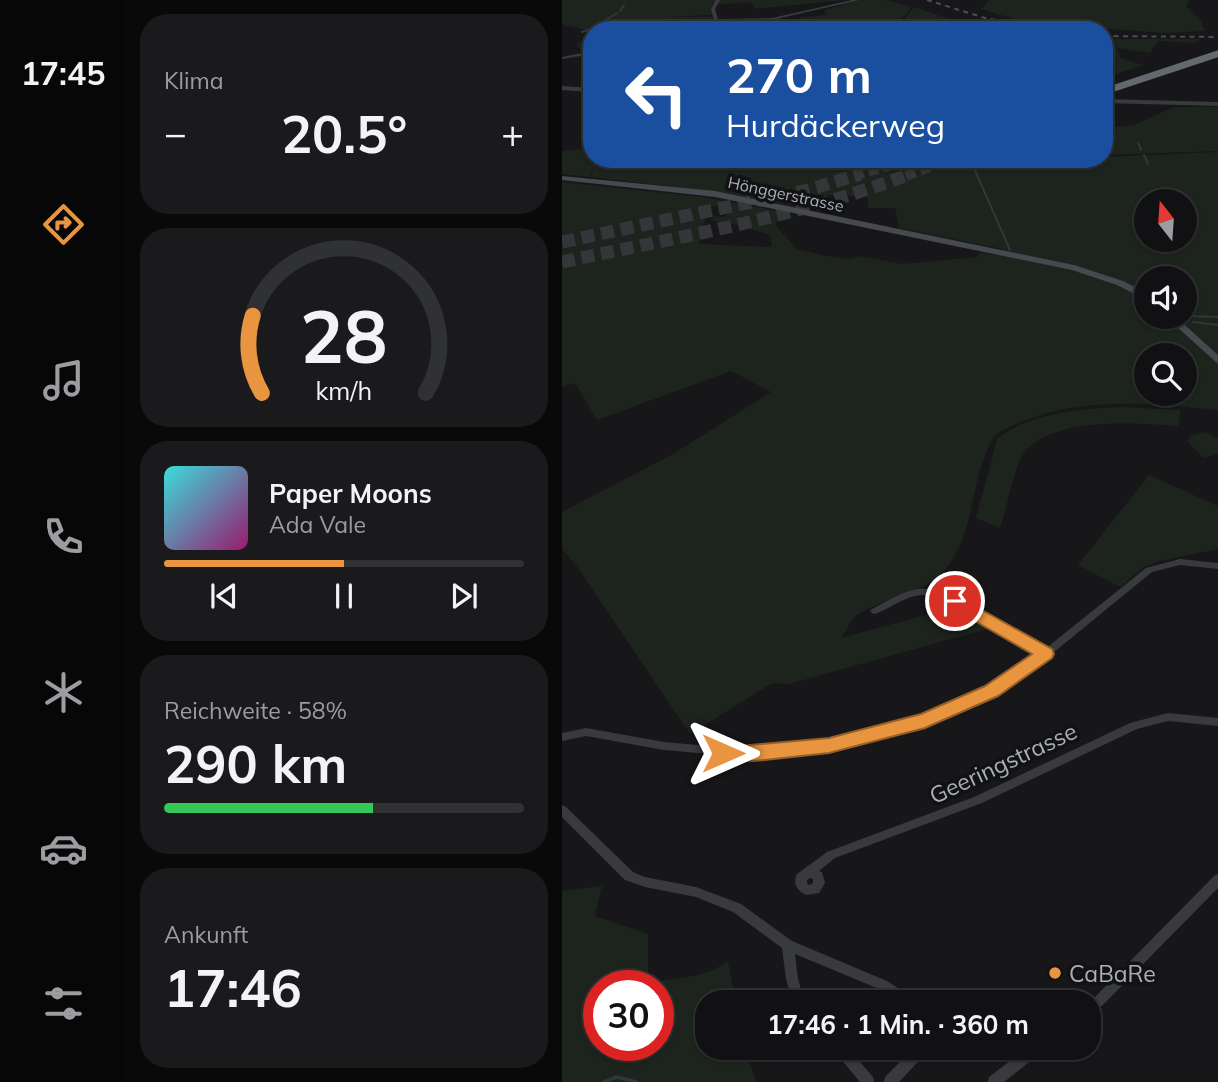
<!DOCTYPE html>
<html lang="de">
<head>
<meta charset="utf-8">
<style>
	:root { --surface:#111113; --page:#1a1a1c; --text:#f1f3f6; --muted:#9c9da0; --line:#303133; --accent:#e9943f }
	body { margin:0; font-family:Mulish,sans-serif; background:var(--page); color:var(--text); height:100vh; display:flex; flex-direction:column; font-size:26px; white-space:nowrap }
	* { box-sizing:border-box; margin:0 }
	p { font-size:23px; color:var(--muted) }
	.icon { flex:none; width:38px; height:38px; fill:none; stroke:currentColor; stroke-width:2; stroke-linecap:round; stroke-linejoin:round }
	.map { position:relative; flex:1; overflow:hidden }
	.details { display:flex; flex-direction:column; gap:14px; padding:14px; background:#09090a; width:436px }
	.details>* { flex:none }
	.banner { position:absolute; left:21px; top:21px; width:530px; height:147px; border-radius:28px; box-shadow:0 2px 5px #0004,0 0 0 2px var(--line); background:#1a4fa0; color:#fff; overflow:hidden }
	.needle { width:46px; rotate:343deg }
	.fabs { position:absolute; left:572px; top:189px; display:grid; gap:14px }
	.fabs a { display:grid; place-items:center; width:63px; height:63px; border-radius:50%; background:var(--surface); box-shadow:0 2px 5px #0004,0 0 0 2px var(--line); font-size:35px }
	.speed { position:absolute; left:21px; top:970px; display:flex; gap:14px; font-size:35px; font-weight:700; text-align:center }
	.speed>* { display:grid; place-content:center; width:91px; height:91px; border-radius:50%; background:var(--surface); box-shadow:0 2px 5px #0004,0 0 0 2px var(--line); line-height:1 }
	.speed .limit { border:10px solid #d22; background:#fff; color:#111 }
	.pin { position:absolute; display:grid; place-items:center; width:60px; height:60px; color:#fff; margin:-30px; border:4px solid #fff; border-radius:50%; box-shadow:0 2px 7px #0007 }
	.me { position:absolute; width:77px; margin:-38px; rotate:90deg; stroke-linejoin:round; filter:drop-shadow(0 0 5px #0008) }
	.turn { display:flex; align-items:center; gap:24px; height:147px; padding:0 28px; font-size:32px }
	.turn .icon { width:91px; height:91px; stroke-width:2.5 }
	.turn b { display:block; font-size:49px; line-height:60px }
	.big { font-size:52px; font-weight:700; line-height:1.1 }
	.details .tile { flex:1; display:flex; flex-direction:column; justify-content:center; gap:10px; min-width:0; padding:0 24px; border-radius:28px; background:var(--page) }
	.details .dial { align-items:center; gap:0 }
	.dial svg { height:182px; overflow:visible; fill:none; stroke:var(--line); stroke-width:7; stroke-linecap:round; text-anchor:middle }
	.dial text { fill:var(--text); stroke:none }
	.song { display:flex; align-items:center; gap:21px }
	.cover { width:84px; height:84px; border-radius:10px; background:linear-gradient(135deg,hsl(180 70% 55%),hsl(320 70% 35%)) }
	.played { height:7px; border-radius:4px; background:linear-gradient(90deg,var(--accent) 50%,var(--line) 50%) }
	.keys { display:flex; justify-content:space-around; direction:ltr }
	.heat { display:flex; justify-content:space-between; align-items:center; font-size:38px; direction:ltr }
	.charge { height:10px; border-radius:5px; background:linear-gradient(90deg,#34c759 58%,var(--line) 0) }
	.trip { position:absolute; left:133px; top:990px; width:406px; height:70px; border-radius:28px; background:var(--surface); box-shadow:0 2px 5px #0004,0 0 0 2px var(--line); font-weight:700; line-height:70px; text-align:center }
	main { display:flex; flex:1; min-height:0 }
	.menu { display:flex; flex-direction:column; width:126px; justify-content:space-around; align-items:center; background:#070708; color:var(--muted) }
	.menu .icon { width:49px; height:49px }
	.menu .active { color:var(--accent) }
	.menu b { font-size:32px; color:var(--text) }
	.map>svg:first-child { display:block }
	.green { fill:#1d241d; fill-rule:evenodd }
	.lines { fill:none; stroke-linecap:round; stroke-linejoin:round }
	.stream-far1 { stroke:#2d383c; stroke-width:2 }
	.stream { stroke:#2d383c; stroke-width:3.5 }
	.motorway-tunnel-far1 { stroke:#343639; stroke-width:10; stroke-dasharray:10 5; stroke-linecap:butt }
	.motorway-tunnel { stroke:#343639; stroke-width:13; stroke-dasharray:13 7; stroke-linecap:butt }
	.minor { fill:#383a3e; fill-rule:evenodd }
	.tertiary { fill:#383a3e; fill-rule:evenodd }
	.secondary { fill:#46494d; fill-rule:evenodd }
	.motorway { fill:#64696e; fill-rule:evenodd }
	.rail { stroke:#4b4e52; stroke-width:2; stroke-dasharray:5 4.5; stroke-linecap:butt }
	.route { fill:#e9943f; stroke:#976029; stroke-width:2 }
	.poi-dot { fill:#e9943f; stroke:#121214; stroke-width:2.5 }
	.labels { text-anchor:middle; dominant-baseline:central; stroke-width:7; stroke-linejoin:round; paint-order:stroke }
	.far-street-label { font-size:16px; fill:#aab0b8; stroke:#121214 }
	.near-street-label { font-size:23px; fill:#aab0b8; stroke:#121214 }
	.near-poi-label { font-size:23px; fill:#aab0b8; stroke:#121214; text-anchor:start }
</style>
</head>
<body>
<main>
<nav class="menu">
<b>17:45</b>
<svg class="icon active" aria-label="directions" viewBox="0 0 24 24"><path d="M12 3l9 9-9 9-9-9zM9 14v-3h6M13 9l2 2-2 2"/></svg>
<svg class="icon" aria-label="music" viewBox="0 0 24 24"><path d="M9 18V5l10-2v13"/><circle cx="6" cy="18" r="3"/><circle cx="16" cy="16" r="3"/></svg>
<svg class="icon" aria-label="phone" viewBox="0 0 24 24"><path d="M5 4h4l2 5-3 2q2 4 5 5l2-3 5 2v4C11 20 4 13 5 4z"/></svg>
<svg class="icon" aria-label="climate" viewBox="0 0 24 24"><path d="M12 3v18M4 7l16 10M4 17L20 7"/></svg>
<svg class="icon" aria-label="car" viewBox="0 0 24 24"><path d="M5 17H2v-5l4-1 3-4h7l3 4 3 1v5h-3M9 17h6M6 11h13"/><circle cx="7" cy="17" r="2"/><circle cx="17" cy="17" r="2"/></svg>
<svg class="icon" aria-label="filters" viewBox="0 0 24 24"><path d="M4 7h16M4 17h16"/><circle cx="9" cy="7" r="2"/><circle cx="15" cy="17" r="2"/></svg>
</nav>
<section class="details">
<div class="tile"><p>Klima</p>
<div class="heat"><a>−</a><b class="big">20.5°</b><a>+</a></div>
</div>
<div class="tile dial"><svg viewBox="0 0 100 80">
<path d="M14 69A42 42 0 1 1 86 69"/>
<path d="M14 69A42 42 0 0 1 10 35" stroke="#e9943f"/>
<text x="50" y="56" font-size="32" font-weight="700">28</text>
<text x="50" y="72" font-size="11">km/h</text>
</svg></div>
<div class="tile">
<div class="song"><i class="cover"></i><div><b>Paper Moons</b><p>Ada Vale</p></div></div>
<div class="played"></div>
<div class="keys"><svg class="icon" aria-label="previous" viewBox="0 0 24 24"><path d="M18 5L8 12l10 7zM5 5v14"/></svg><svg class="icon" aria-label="pause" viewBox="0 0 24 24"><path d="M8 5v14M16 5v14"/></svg><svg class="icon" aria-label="next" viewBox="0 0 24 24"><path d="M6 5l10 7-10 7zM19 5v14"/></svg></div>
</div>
<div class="tile"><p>Reichweite · 58%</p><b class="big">290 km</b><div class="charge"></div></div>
<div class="tile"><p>Ankunft</p><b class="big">17:46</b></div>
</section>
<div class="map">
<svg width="657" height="1082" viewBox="0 0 657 1082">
	<rect width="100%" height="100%" fill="#171719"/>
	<path class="green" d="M 0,0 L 280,0 C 251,4 222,5 193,9 L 189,2 L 150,5 L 150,15 L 105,17 L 150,17 L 152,23 L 148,28 L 30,30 L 30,51 L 20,52 L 14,44 L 29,36 L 23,30 L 0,24 Z
		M 299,0 L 324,0 L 350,7 L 330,30 L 254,30 L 259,22 L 234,18 L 264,15 L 262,10 Z
		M 427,0 L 627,0 L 624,6 L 639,21 L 643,31 L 602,33 L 465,23 L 419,9 Z
		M 352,7 L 408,26 L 418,19 L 467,30 L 333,30 Z
		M 543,39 L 638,39 L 633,43 L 596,41 L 588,53 L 555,48 L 558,58 L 581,65 L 543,78 Z
		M 612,107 L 656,107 L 656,151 L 543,155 L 543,128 L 572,125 Z
		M 30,148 L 30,159 L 542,159 L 543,157 L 656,152 L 656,410 C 591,403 517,396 457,423 C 447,427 435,431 430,440 C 409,479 413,528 387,565 C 366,595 322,596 294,616 C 288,621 284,632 279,638 L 394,607 L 432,627 L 227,684 L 210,683 L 128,734 L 14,565 L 0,549 L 0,512 L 111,454 L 209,392 L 169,371 L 35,420 L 13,383 L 0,387 L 0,182 L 141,197 L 222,212 L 213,225 L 235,249 L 264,256 L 288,259 L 298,256 L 340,264 L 415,257 L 417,253 L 436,255 L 440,249 L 337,228 L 333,208 L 306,208 L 305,196 L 258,195 L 252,203 L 236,207 L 164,193 L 29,177 L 33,165 L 28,177 L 0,174 L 0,151 ZM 584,201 L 623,201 L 623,240 L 584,240 ZM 146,206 L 170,207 L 163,217 L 154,216 L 147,220 L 180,226 L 208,235 L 210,247 L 137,244 ZM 584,278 L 623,278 L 623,317 L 584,317 ZM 584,355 L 623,355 L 623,394 L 584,394 Z
		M 561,407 L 619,410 L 616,426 C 576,423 478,415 458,460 C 449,481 445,506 438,528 L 414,518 L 435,439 C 467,412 521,409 561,407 Z
		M 645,432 L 653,438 L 656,438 L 656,454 L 642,458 L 625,441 L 630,435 Z
		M 587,475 L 656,506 L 656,549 L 597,561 L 582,567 L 558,587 L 516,565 Z
		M 40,886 L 33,916 L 86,934 L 86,975 L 80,975 L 80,982 C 108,979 143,979 166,961 L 174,1003 L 145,1003 L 145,1048 L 183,1048 L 194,1082 L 0,1082 L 0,891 ZM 37,985 L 96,985 L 96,1045 L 37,1045 Z"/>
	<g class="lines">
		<path class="stream-far1" d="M 58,11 L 62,5
			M 43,23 L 42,21 L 55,13
			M 20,32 L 40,25
			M 576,143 L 579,150
			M 582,155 L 586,164
			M 408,159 L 448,250
			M 627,316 L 657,317
			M 631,322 L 657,325"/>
		<path class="stream" d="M 42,1082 L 55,1077 L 74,1082"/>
		<path class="motorway-tunnel-far1" d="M 292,176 L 347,159
			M 344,176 L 388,159"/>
		<path class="motorway-tunnel" d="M 0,242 L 246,190 L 298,174
			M 0,262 C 117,237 236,217 348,174"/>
		<path class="minor" d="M 154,0 L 158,0 L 153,9 L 156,19 L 210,18 L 290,0 L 298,0 L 210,20 L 156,21 L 157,26 L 151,30 L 145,30 L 153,25 L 149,9 Z
			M 30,51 L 30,54 L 0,59 L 0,57 Z
			M 618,559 L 657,563 L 657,569 L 618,565 L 590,572 L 486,657 L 441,689 L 398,712 L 297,743 L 254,752 L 192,758 L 102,750 L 24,736 L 0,741 L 0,733 L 24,728 L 102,742 L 192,750 L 254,744 L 297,735 L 391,706 L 435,683 L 476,654 C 449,638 389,594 359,595 C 342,596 328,609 313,614 L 310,613 L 308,611 L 310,609 C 324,602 339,592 355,589 C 389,584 453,631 483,649 L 584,568 Z
			M 606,713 L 657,718 L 657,726 L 606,721 L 575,729 L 420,803 L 273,858 L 257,871 L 260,872 L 263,883 L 257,893 L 245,895 C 236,892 230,884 235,874 L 265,852 L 412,797 L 568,723 ZM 248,878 L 251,879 L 251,882 L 250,884 L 247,885 L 245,883 L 245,880 Z
			M 0,805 L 4,807 L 71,872 L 83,877 L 134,887 L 179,904 L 230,941 L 325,981 L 353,999 L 355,1003 L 338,1003 L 317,989 L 233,954 L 236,979 L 243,1003 L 231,1003 L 224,979 L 220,948 L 171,912 L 134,897 L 83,887 L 63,880 L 0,817 Z
			M 657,874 L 657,887 L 531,1015 L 527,1017 L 527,1003 L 653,875 Z
			M 271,1048 L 286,1048 L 311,1077 L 312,1082 L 298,1082 L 273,1052 Z
			M 352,1048 L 367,1048 L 365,1052 L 337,1082 L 322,1082 L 323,1077 Z
			M 465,1048 L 482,1048 L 480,1052 L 442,1082 L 426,1082 L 427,1077 Z"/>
		<path class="tertiary" d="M 0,86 L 30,88 L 30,92 L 0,90 Z
			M 542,99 L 657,102 L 657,106 L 542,103 Z"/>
		<path class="secondary" d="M 0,176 L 153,191 L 512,265 L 561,281 L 584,293 L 584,300 L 555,285 L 510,270 L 153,197 L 0,180 Z
			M 604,317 L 614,317 L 657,356 L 657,365 Z"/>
		<path class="motorway" d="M 657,50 L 657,57 L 542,95 L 542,88 Z"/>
		<path class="rail" d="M 365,0 L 423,18 L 489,30
			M 542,36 L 657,37"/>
	</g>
	<path class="route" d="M 393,595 L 490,649 L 492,654 L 490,658 L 436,696 L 363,728 L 267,753 L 192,761 L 155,759 L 152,753 L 155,748 L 267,738 L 359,714 L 423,686 L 470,654 L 387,606 L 385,601 Z"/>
	<circle class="poi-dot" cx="493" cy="973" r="7"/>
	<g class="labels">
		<g class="far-street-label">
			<text transform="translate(224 194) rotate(12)">Hönggerstrasse</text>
		</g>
		<g class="near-street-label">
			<text transform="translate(441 763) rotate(-25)">Geeringstrasse</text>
		</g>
		<g class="near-poi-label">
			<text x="507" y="973">CaBaRe</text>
		</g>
	</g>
</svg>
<div class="fabs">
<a><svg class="needle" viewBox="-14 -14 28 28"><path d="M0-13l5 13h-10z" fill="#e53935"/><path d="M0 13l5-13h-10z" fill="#9c9da0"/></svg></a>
<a><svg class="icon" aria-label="sound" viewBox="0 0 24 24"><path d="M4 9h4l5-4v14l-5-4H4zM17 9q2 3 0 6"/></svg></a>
<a><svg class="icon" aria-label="search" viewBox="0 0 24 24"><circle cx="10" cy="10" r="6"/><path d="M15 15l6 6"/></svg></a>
</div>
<div class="speed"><div class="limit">30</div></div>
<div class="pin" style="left:393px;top:601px;background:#d93025"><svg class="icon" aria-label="arrive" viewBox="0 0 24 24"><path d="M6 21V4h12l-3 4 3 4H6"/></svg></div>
<svg class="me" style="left:161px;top:753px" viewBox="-20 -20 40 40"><path d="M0-17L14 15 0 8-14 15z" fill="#e9943f" stroke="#fff" stroke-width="4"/></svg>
<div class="trip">17:46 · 1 Min. · 360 m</div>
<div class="banner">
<div class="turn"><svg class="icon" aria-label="left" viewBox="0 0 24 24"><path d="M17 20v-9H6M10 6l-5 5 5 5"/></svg><div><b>270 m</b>Hurdäckerweg</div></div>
</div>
</div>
</main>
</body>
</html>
